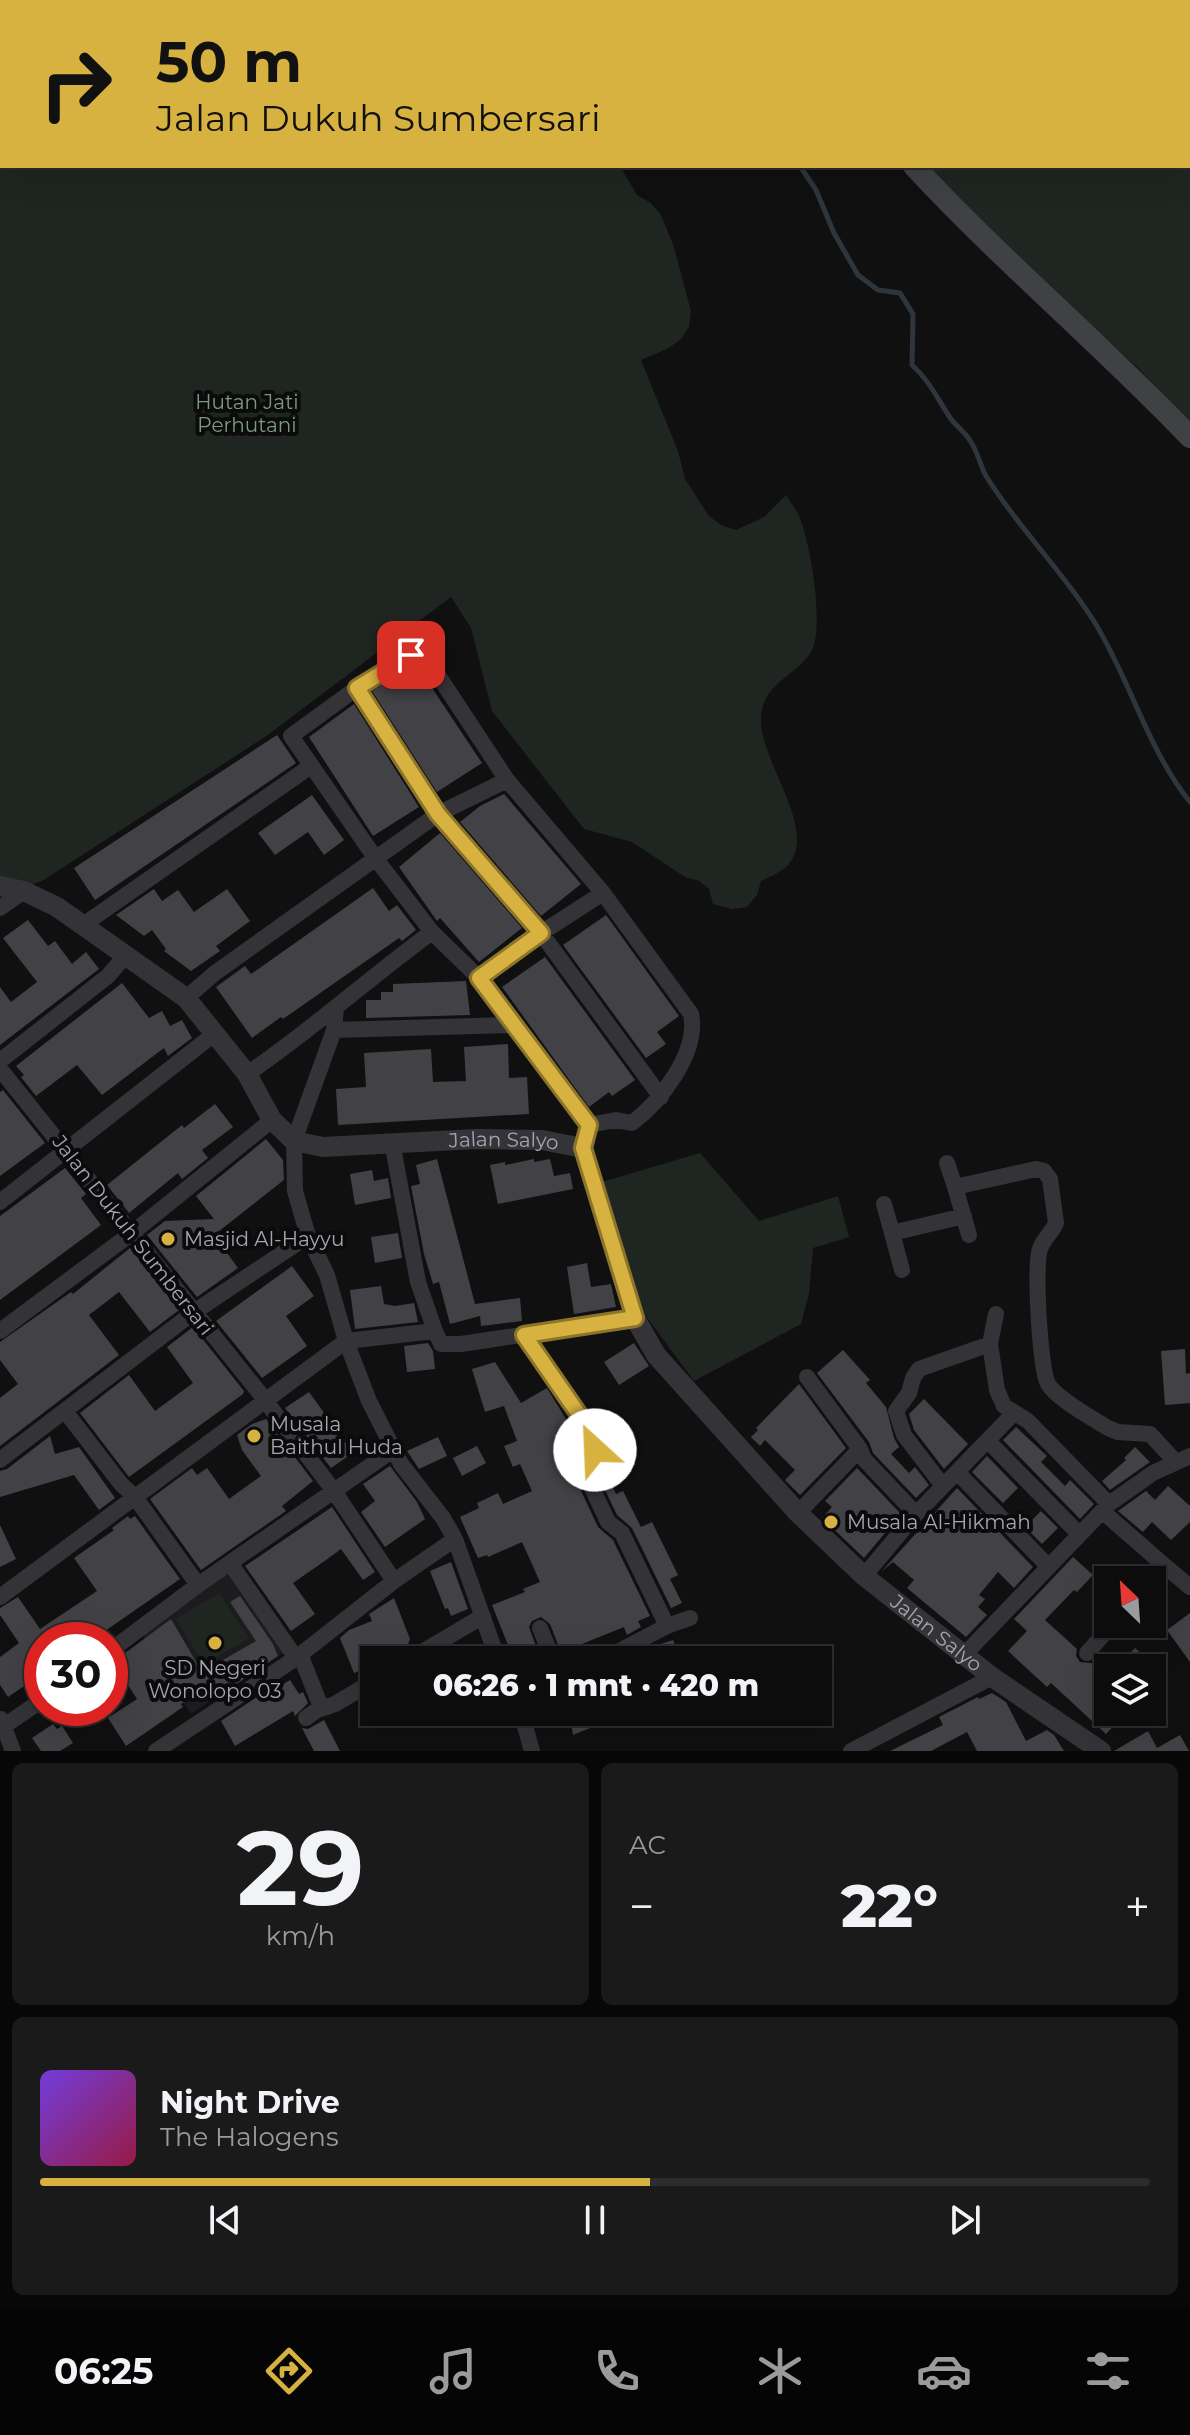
<!DOCTYPE html>
<html lang="id">
<head>
<meta charset="utf-8">
<style>
	:root { --surface:#0c0c0d; --page:#1a1a1b; --text:#f1f3f6; --muted:#9a9b9d; --line:#2c2c2e; --accent:#d8b241 }
	body { margin:0; font-family:Montserrat,sans-serif; background:var(--page); color:var(--text); height:100vh; display:flex; flex-direction:column; font-size:30px; white-space:nowrap }
	* { box-sizing:border-box; margin:0 }
	p { font-size:26px; color:var(--muted) }
	.icon { flex:none; width:44px; height:44px; fill:none; stroke:currentColor; stroke-width:2; stroke-linecap:round; stroke-linejoin:round }
	.map { position:relative; height:1751px; overflow:hidden }
	.drawer { display:flex; flex-direction:column; gap:12px; padding:12px; background:#070707; flex:1 }
	.drawer>* { flex:none }
	.hud { position:absolute; left:0px; top:0px; width:1190px; height:168px; box-shadow:0 8px 32px #0002,0 0 0 2px var(--line); background:#d8b241; color:#111; overflow:hidden }
	.needle { width:52px; rotate:335deg }
	.tools { position:absolute; left:1094px; top:1566px; display:grid; gap:16px }
	.tools a { display:grid; place-items:center; width:72px; height:72px; border-radius:0px; background:var(--surface); box-shadow:0 8px 32px #0002,0 0 0 2px var(--line); font-size:40px }
	.speed { position:absolute; left:24px; top:1622px; display:flex; gap:16px; font-size:40px; font-weight:700; text-align:center }
	.speed>* { display:grid; place-content:center; width:104px; height:104px; border-radius:50%; background:var(--surface); box-shadow:0 8px 32px #0002,0 0 0 2px var(--line); line-height:1 }
	.speed .limit { border:12px solid #d22; background:#fff; color:#111 }
	.pin { position:absolute; display:grid; place-items:center; width:68px; height:68px; color:#fff; margin:-34px; border-radius:16px; box-shadow:0 4px 12px #0006 }
	.me { position:absolute; width:88px; margin:-44px; rotate:335deg; stroke-linejoin:round; filter:drop-shadow(0 0 6px #0008) }
	.turn { display:flex; align-items:center; gap:28px; height:168px; padding:0 24px; font-size:36px }
	.turn .icon { width:104px; height:104px; stroke-width:2.5 }
	.turn b { display:block; font-size:56px; line-height:68px }
	.big { font-size:60px; font-weight:800; line-height:1.1 }
	.drawer .card { flex:1; display:flex; flex-direction:column; justify-content:center; gap:12px; min-width:0; padding:0 28px; border-radius:12px; background:var(--page) }
	.drawer .dial { align-items:center; gap:0 }
	.dial b { font-size:104px; line-height:1 }
	.song { display:flex; align-items:center; gap:24px }
	.cover { width:96px; height:96px; border-radius:12px; background:linear-gradient(135deg,hsl(260 70% 55%),hsl(340 70% 35%)) }
	.played { height:8px; border-radius:4px; background:linear-gradient(90deg,var(--accent) 55%,var(--line) 55%) }
	.keys { display:flex; justify-content:space-around; direction:ltr }
	.heat { display:flex; justify-content:space-between; align-items:center; font-size:44px; direction:ltr }
	.drawer .tiles { flex:1; display:grid; gap:12px; grid-template-columns:1fr 1fr }
	.card:last-child { grid-column:span 2 }
	.trip { position:absolute; left:360px; top:1646px; width:472px; height:80px; border-radius:0px; background:var(--surface); box-shadow:0 8px 32px #0002,0 0 0 2px var(--line); font-weight:800; line-height:80px; text-align:center }
	.menu { display:flex; height:128px; justify-content:space-around; align-items:center; background:#050505; color:var(--muted) }
	.menu .icon { width:56px; height:56px }
	.menu .selected { color:var(--accent) }
	.menu b { font-size:36px; color:var(--text) }
	.map>svg:first-child { display:block }
	.built { fill:#1c1c1e }
	.green { fill:#1f2520 }
	.lines { fill:none; stroke-linecap:round; stroke-linejoin:round }
	.stream { stroke:#2f353c; stroke-width:5 }
	.building { fill:#424246 }
	.minor { stroke:#343438; stroke-width:16 }
	.tertiary { stroke:#343438; stroke-width:20 }
	.secondary { stroke:#404145; stroke-width:22 }
	.route-casing { stroke:#8c742a; stroke-width:20 }
	.route { stroke:#d8b241; stroke-width:14 }
	.poi-dot { fill:#d8b241; stroke:#0b0b0c; stroke-width:3 }
	.labels { text-anchor:middle; dominant-baseline:central; stroke-width:8; stroke-linejoin:round; paint-order:stroke }
	.park-label { font-size:20px; fill:#7c9980; stroke:#0b0b0c }
	.street-label { font-size:20px; fill:#a3a6b0; stroke:#0b0b0c }
	.poi-label { font-size:20px; fill:#a3a6b0; stroke:#0b0b0c; text-anchor:start }
</style>
</head>
<body>
<div class="map">
<svg width="1190" height="1751" viewBox="0 0 1190 1751">
	<rect width="100%" height="100%" fill="#101011"/>
	<path class="built" d="M 232,1568 L 286,1651 L 191,1714 L 141,1632 Z"/>
	<path class="green" d="M 0,0 L 428,2 L 2,2 L 2,166 L 620,166 L 637,195 L 651,203 L 661,215 L 673,244 L 691,311 L 689,327 L 681,339 L 669,348 L 641,360 L 678,451 L 685,479 L 709,516 L 721,525 L 736,530 L 764,517 L 786,495 C 790,502 796,509 799,516 C 810,541 826,631 810,654 C 791,679 761,685 761,720 C 760,762 819,830 788,865 C 782,872 769,877 761,881 L 757,895 L 747,907 L 732,909 L 713,904 L 709,889 L 699,881 L 685,877 L 632,842 L 584,829 L 492,711 L 471,628 L 451,597 L 265,737 L 42,881 L 0,895 Z
		M 773,0 L 1190,0 L 1190,422 L 1137,367 L 1029,269 L 928,166 L 1188,166 L 1188,2 Z
		M 700,1153 L 759,1221 L 838,1196 L 849,1237 L 813,1248 L 809,1293 L 801,1324 L 694,1381 L 640,1308 L 602,1182 Z
		M 219,1593 L 249,1638 L 204,1665 L 176,1619 Z"/>
	<g class="lines">
		<path class="stream" d="M 587,0 L 589,2
			M 800,166 L 816,190 L 834,233 L 858,275 L 878,290 L 900,293 L 913,314 L 912,365 C 930,381 938,400 951,419 C 957,427 966,433 971,442 C 978,453 980,465 986,476 C 1018,528 1063,571 1095,623 C 1130,680 1148,750 1190,802"/>
	</g>
	<path class="building" d="M 416,664 L 482,763 L 437,792 L 372,691 Z
		M 354,704 L 419,807 L 373,836 L 309,737 Z
		M 277,735 L 296,763 L 95,900 L 74,868 Z
		M 504,794 L 581,884 L 541,916 L 460,822 L 480,806 Z
		M 312,795 L 344,840 L 324,855 L 308,832 L 275,855 L 258,833 Z
		M 440,833 L 522,928 L 479,962 L 440,918 L 437,921 L 399,867 Z
		M 373,888 L 389,911 L 397,905 L 416,930 L 402,941 L 399,938 L 283,1019 L 281,1017 L 252,1038 L 216,987 L 245,966 L 251,974 Z
		M 154,889 L 162,901 L 178,890 L 194,912 L 227,889 L 250,921 L 216,946 L 220,951 L 191,971 L 164,951 L 166,949 L 152,930 L 144,936 L 116,915 Z
		M 606,915 L 679,1016 L 657,1032 L 666,1044 L 646,1058 L 563,945 Z
		M 28,920 L 48,946 L 55,941 L 72,964 L 86,952 L 99,969 L 0,1045 L 0,987 L 11,1002 L 37,982 L 3,938 Z
		M 545,957 L 635,1080 L 612,1096 L 609,1092 L 589,1107 L 502,987 Z
		M 466,981 L 470,1015 L 366,1018 L 366,1000 L 381,1000 L 381,992 L 393,992 L 393,984 Z
		M 122,983 L 149,1018 L 162,1011 L 170,1026 L 182,1020 L 192,1038 L 168,1056 L 164,1048 L 102,1095 L 77,1065 L 36,1096 L 21,1077 L 24,1075 L 16,1066 Z
		M 508,1044 L 509,1078 L 527,1077 L 529,1114 L 338,1125 L 336,1089 L 366,1087 L 364,1053 L 431,1049 L 433,1082 L 466,1081 L 464,1047 Z
		M 3,1090 L 45,1143 L 0,1176 L 0,1092 Z
		M 215,1104 L 233,1127 L 202,1150 L 208,1158 L 182,1179 L 178,1173 L 129,1213 L 107,1185 L 182,1125 L 184,1128 Z
		M 266,1139 L 283,1160 L 284,1180 L 214,1235 L 238,1268 L 197,1297 L 147,1235 L 165,1221 L 214,1219 L 196,1196 Z
		M 437,1159 L 475,1304 L 520,1298 L 522,1321 L 481,1326 L 480,1316 L 450,1324 L 439,1282 L 433,1284 L 424,1254 L 411,1186 L 420,1184 L 416,1165 Z
		M 534,1159 L 534,1162 L 550,1159 L 554,1176 L 570,1173 L 573,1189 L 498,1204 L 490,1165 L 505,1162 L 505,1165 Z
		M 65,1168 L 86,1194 L 81,1198 L 101,1225 L 0,1300 L 0,1216 Z
		M 372,1170 L 374,1181 L 388,1178 L 391,1198 L 355,1205 L 350,1174 Z
		M 398,1233 L 402,1258 L 375,1263 L 371,1237 Z
		M 130,1248 L 179,1310 L 150,1332 L 119,1292 L 89,1315 L 119,1355 L 0,1446 L 0,1398 L 18,1384 L 0,1360 L 0,1342 L 71,1292 L 73,1294 Z
		M 587,1263 L 591,1287 L 611,1284 L 616,1307 L 574,1314 L 567,1267 Z
		M 292,1266 L 314,1296 L 286,1316 L 307,1346 L 262,1378 L 216,1321 Z
		M 381,1286 L 384,1304 L 395,1306 L 414,1303 L 418,1322 L 355,1329 L 350,1290 Z
		M 193,1327 L 244,1391 L 243,1394 L 129,1477 L 80,1413 L 129,1375 L 155,1411 L 193,1383 L 167,1347 Z
		M 428,1343 L 433,1351 L 435,1369 L 407,1372 L 404,1346 Z
		M 634,1343 L 649,1366 L 619,1385 L 604,1362 Z
		M 1185,1349 L 1186,1374 L 1190,1373 L 1190,1403 L 1165,1405 L 1161,1351 Z
		M 843,1350 L 870,1380 L 866,1383 L 886,1407 L 894,1438 L 899,1447 L 891,1454 L 909,1473 L 915,1467 L 929,1485 L 916,1498 L 873,1453 L 869,1442 L 817,1373 Z
		M 495,1362 L 521,1403 L 547,1388 L 569,1424 L 571,1423 L 581,1439 L 567,1444 L 575,1463 L 575,1478 L 598,1527 L 613,1540 L 650,1616 L 638,1621 L 641,1627 L 627,1635 L 624,1627 L 582,1644 L 587,1657 L 580,1660 L 564,1660 L 550,1624 L 541,1617 L 532,1621 L 529,1627 L 541,1660 L 514,1660 L 492,1605 L 525,1592 L 523,1589 L 540,1582 L 522,1542 L 488,1557 L 487,1555 L 478,1558 L 460,1517 L 479,1508 L 477,1503 L 498,1493 L 503,1504 L 532,1491 L 520,1464 L 513,1467 L 504,1446 L 517,1441 L 504,1406 L 485,1412 L 472,1369 Z
		M 799,1384 L 846,1448 L 800,1495 L 785,1480 L 795,1470 L 765,1440 L 760,1446 L 751,1437 L 758,1430 L 756,1428 Z
		M 309,1392 L 353,1453 L 331,1468 L 285,1408 Z
		M 924,1399 L 968,1444 L 944,1469 L 914,1430 L 909,1414 Z
		M 266,1419 L 313,1481 L 282,1506 L 286,1511 L 201,1570 L 150,1499 L 192,1468 L 197,1475 L 207,1468 L 229,1499 L 261,1476 L 242,1450 L 237,1435 L 252,1424 Z
		M 1016,1427 L 1047,1456 L 1041,1462 L 1065,1486 L 1070,1480 L 1094,1504 L 1080,1519 L 1003,1440 Z
		M 50,1436 L 55,1454 L 79,1447 L 115,1498 L 99,1510 L 74,1475 L 0,1497 L 0,1471 L 7,1469 Z
		M 438,1437 L 447,1456 L 419,1469 L 407,1451 Z
		M 477,1446 L 486,1463 L 462,1476 L 453,1458 Z
		M 1135,1447 L 1150,1462 L 1110,1490 L 1102,1481 L 1126,1460 L 1124,1458 Z
		M 987,1456 L 1018,1488 L 1003,1503 L 972,1472 Z
		M 602,1465 L 616,1494 L 623,1491 L 641,1527 L 652,1522 L 678,1575 L 670,1579 L 682,1603 L 671,1608 L 632,1528 L 617,1515 L 596,1471 Z
		M 390,1466 L 417,1502 L 425,1519 L 385,1547 L 361,1512 L 375,1501 L 363,1484 Z
		M 857,1468 L 901,1514 L 864,1558 L 822,1518 L 832,1507 L 825,1501 Z
		M 1168,1486 L 1190,1506 L 1190,1522 L 1171,1540 L 1152,1522 L 1143,1532 L 1118,1511 L 1146,1491 L 1155,1500 Z
		M 957,1488 L 1033,1567 L 1014,1588 L 998,1572 L 979,1595 L 985,1599 L 978,1607 L 987,1615 L 966,1637 L 907,1588 L 914,1580 L 893,1562 L 882,1571 Z
		M 332,1507 L 375,1572 L 363,1580 L 341,1549 L 326,1560 L 293,1583 L 315,1614 L 291,1631 L 245,1566 Z
		M 1041,1511 L 1058,1528 L 1042,1544 L 1025,1527 Z
		M 128,1516 L 130,1519 L 135,1516 L 180,1579 L 92,1640 L 42,1640 L 42,1674 L 8,1697 L 0,1685 L 0,1657 L 19,1643 L 0,1615 L 0,1608 L 18,1597 L 40,1629 L 97,1591 L 74,1558 L 114,1530 L 112,1528 Z
		M 0,1525 L 16,1559 L 0,1567 Z
		M 1073,1557 L 1093,1575 L 1077,1592 L 1074,1590 L 1045,1620 L 1077,1649 L 1076,1656 L 1080,1662 L 1091,1663 L 1100,1671 L 1108,1663 L 1108,1712 L 1127,1712 L 1106,1734 L 1051,1683 L 1047,1687 L 1008,1651 L 1027,1631 L 1014,1619 Z
		M 451,1562 L 468,1609 L 451,1616 L 448,1608 L 445,1609 L 430,1571 Z
		M 240,1596 L 273,1644 L 278,1656 L 211,1701 L 204,1691 L 181,1704 L 183,1707 L 126,1746 L 108,1718 L 137,1699 L 113,1662 L 171,1619 L 202,1672 L 256,1641 L 230,1602 Z
		M 394,1598 L 410,1639 L 407,1647 L 374,1660 L 374,1665 L 354,1673 L 340,1638 L 349,1630 L 372,1621 L 369,1614 Z
		M 1190,1613 L 1190,1662 L 1167,1630 Z
		M 673,1640 L 681,1660 L 626,1660 L 649,1648 Z
		M 1135,1648 L 1149,1660 L 1142,1668 L 1116,1668 Z
		M 290,1680 L 299,1694 L 303,1692 L 308,1703 L 295,1716 L 293,1711 L 235,1746 L 221,1721 L 270,1688 L 272,1691 Z
		M 992,1693 L 1006,1702 L 1026,1741 L 1047,1730 L 1054,1735 L 1064,1751 L 977,1751 L 967,1732 L 931,1751 L 890,1751 L 943,1725 L 939,1717 L 978,1697 L 979,1699 Z
		M 569,1712 L 629,1712 L 573,1735 Z
		M 324,1720 L 340,1751 L 314,1751 L 302,1728 L 308,1729 Z
		M 53,1724 L 57,1729 L 62,1726 L 73,1743 L 60,1751 L 41,1751 L 32,1738 Z
		M 1148,1731 L 1157,1748 L 1180,1735 L 1189,1751 L 1114,1751 Z"/>
	<g class="lines">
		<path class="minor" d="M 415,652 L 426,657 L 507,780 L 603,893 L 691,1014 C 699,1052 661,1101 632,1123 L 616,1120 L 589,1125 L 479,978 L 432,932 L 376,859 L 291,736 L 357,688 Z
			M 357,688 L 438,814 L 541,933 L 661,1097
			M 0,908 L 24,891
			M 83,925 L 311,766
			M 479,978 L 541,933 L 603,893
			M 186,998 L 215,973 L 438,814 L 507,780
			M 336,1007 L 334,1030 L 294,1141 L 295,1191 L 308,1236 L 327,1275 L 346,1341 L 369,1401 L 401,1464 L 443,1518 L 455,1539 L 498,1660
			M 334,1030 L 514,1025
			M 0,1061 L 108,976 L 126,955
			M 0,1069 L 258,1391 L 334,1491 L 394,1581
			M 247,1074 C 312,1030 369,978 432,932
			M 392,1142 L 418,1282 L 435,1331
			M 947,1163 L 955,1187
			M 0,1202 L 213,1035
			M 884,1204 L 892,1233
			M 969,1235 L 955,1187 L 1036,1169 L 1044,1171 L 1050,1179 L 1056,1223 C 1052,1233 1043,1239 1040,1249 C 1034,1265 1040,1370 1048,1384 C 1057,1399 1092,1418 1108,1428 L 1118,1432 L 1150,1434 L 1175,1461
			M 902,1270 L 892,1233 L 964,1216
			M 0,1331 L 132,1233 L 272,1120
			M 524,1335 L 594,1438 L 595,1450 L 586,1466 L 585,1473 L 608,1522 L 622,1533 L 667,1626
			M 990,1344 L 997,1390 L 1004,1406 L 1028,1421 L 1109,1504
			M 807,1377 L 860,1449
			M 65,1411 L 121,1484 L 135,1497 L 198,1585
			M 988,1441 L 1078,1533
			M 0,1460 L 194,1312 L 308,1236
			M 957,1472 L 1049,1567
			M 943,1486 L 904,1435 L 896,1411 L 909,1393 L 913,1378 L 919,1369 L 990,1344 L 996,1314
			M 1102,1511 L 1165,1566 L 1152,1580
			M 798,1513 L 860,1449 L 864,1459 L 916,1514
			M 230,1563 L 296,1658
			M 1165,1566 L 1190,1587
			M 864,1576 L 916,1514 L 1014,1413
			M 0,1597 L 346,1341 L 435,1331 L 441,1344 L 461,1344 L 635,1318
			M 540,1628 L 553,1660
			M 110,1651 L 198,1585 L 393,1450
			M 1087,1653 L 1113,1624
			M 300,1654 L 321,1707 L 306,1718
			M 964,1655 L 1109,1504 L 1153,1473 L 1190,1456
			M 409,1660 L 483,1616
			M 602,1660 L 667,1626 L 690,1618
			M 321,1709 L 335,1704 L 374,1681
			M 521,1712 L 532,1751
			M 1,1719 L 13,1751
			M 3,1727 L 42,1700
			M 156,1751 L 296,1658 L 394,1581 L 455,1539
			M 851,1751 L 992,1677"/>
		<path class="tertiary" id="s1" d="M 0,886 L 24,891 L 57,907 L 186,998 L 247,1074 L 272,1120 L 294,1141 L 323,1147 L 476,1139 L 542,1140 L 583,1148 L 635,1318 L 656,1355 L 798,1513 L 864,1576 L 992,1677 L 1101,1751"/>
		<path class="secondary" d="M 758,0 L 760,2
			M 914,166 C 1002,261 1101,344 1190,437"/>
	</g>
	<g class="lines">
		<defs>
			<path id="route" d="M 411,655 L 357,688 L 438,814 L 541,933 L 479,978 L 589,1125 L 583,1148 L 635,1318 L 524,1335 L 589,1429 L 594,1438 L 595,1450"/>
		</defs>
		<use href="#route" class="route-casing"/>
		<use href="#route" class="route"/>
	</g>
	<g class="poi-dot">
		<circle cx="168" cy="1239" r="8"/>
		<circle cx="254" cy="1436" r="8"/>
		<circle cx="831" cy="1522" r="8"/>
		<circle cx="215" cy="1643" r="8"/>
	</g>
	<g class="labels">
		<g class="park-label">
			<text x="247" y="402">Hutan Jati<tspan x="247" dy="23">Perhutani</tspan></text>
		</g>
		<g class="street-label">
			<text stroke="none"><textPath href="#s1" startOffset="610">Jalan Salyo</textPath></text>
			<text transform="translate(133 1235) rotate(52)">Jalan Dukuh Sumbersari</text>
			<text stroke="none"><textPath href="#s1" startOffset="1306">Jalan Salyo</textPath></text>
		</g>
		<g class="poi-label">
			<text x="184" y="1239">Masjid Al-Hayyu</text>
			<text x="270" y="1424">Musala<tspan x="270" dy="23">Baithul Huda</tspan></text>
			<text x="847" y="1522">Musala Al-Hikmah</text>
			<text x="215" y="1668" text-anchor="middle">SD Negeri<tspan x="215" dy="23">Wonolopo 03</tspan></text>
		</g>
	</g>
</svg>
<div class="tools">
<a><svg class="needle" viewBox="-14 -14 28 28"><path d="M0-13l5 13h-10z" fill="#e53935"/><path d="M0 13l5-13h-10z" fill="#9a9b9d"/></svg></a>
<a><svg class="icon" aria-label="layers" viewBox="0 0 24 24"><path d="M12 4l9 5-9 5-9-5zM3 14l9 5 9-5"/></svg></a>
</div>
<div class="speed"><div class="limit">30</div></div>
<div class="pin" style="left:411px;top:655px;background:#d93025"><svg class="icon" aria-label="arrive" viewBox="0 0 24 24"><path d="M6 21V4h12l-3 4 3 4H6"/></svg></div>
<svg class="me" style="left:595px;top:1450px" viewBox="-20 -20 40 40"><circle r="19" fill="#fff"/><path d="M0-13L10 11 0 6-10 11z" fill="#d8b241"/></svg>
<div class="trip">06:26 · 1 mnt · 420 m</div>
<div class="hud">
<div class="turn"><svg class="icon" aria-label="right" viewBox="0 0 24 24"><path d="M7 20v-9h11M14 6l5 5-5 5"/></svg><div><b>50 m</b>Jalan Dukuh Sumbersari</div></div>
</div>
</div>
<section class="drawer">
<div class="tiles">
<div class="card dial"><b>29</b><p>km/h</p></div>
<div class="card"><p>AC</p>
<div class="heat"><a>−</a><b class="big">22°</b><a>+</a></div>
</div>
<div class="card">
<div class="song"><i class="cover"></i><div><b>Night Drive</b><p>The Halogens</p></div></div>
<div class="played"></div>
<div class="keys"><svg class="icon" aria-label="previous" viewBox="0 0 24 24"><path d="M18 5L8 12l10 7zM5 5v14"/></svg><svg class="icon" aria-label="pause" viewBox="0 0 24 24"><path d="M8 5v14M16 5v14"/></svg><svg class="icon" aria-label="next" viewBox="0 0 24 24"><path d="M6 5l10 7-10 7zM19 5v14"/></svg></div>
</div>
</div>
</section>
<nav class="menu">
<b>06:25</b>
<svg class="icon selected" aria-label="directions" viewBox="0 0 24 24"><path d="M12 3l9 9-9 9-9-9zM9 14v-3h6M13 9l2 2-2 2"/></svg>
<svg class="icon" aria-label="music" viewBox="0 0 24 24"><path d="M9 18V5l10-2v13"/><circle cx="6" cy="18" r="3"/><circle cx="16" cy="16" r="3"/></svg>
<svg class="icon" aria-label="phone" viewBox="0 0 24 24"><path d="M5 4h4l2 5-3 2q2 4 5 5l2-3 5 2v4C11 20 4 13 5 4z"/></svg>
<svg class="icon" aria-label="climate" viewBox="0 0 24 24"><path d="M12 3v18M4 7l16 10M4 17L20 7"/></svg>
<svg class="icon" aria-label="car" viewBox="0 0 24 24"><path d="M5 17H2v-5l4-1 3-4h7l3 4 3 1v5h-3M9 17h6M6 11h13"/><circle cx="7" cy="17" r="2"/><circle cx="17" cy="17" r="2"/></svg>
<svg class="icon" aria-label="filters" viewBox="0 0 24 24"><path d="M4 7h16M4 17h16"/><circle cx="9" cy="7" r="2"/><circle cx="15" cy="17" r="2"/></svg>
</nav>
</body>
</html>
